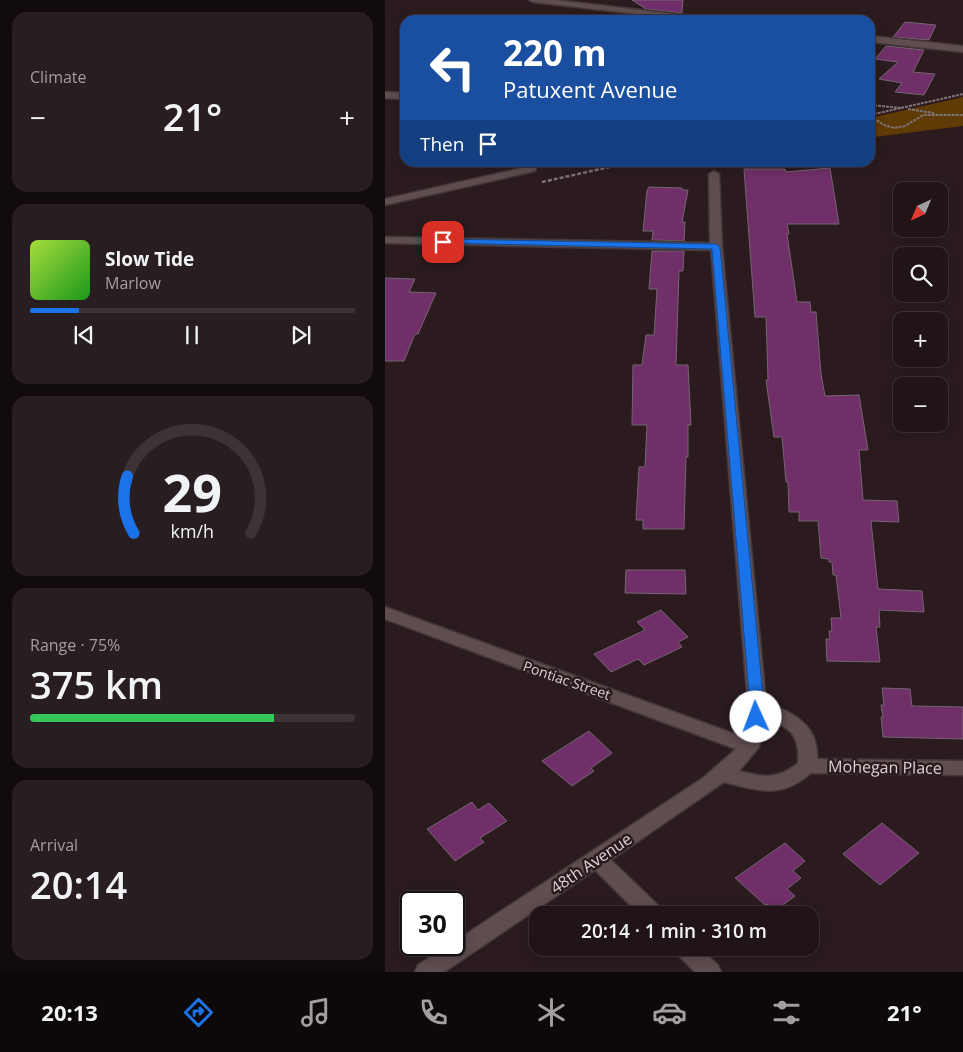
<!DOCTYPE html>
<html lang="en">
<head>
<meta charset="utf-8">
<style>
	:root { --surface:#201417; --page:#281d20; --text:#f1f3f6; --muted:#a29ea1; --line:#3d3336; --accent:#1a73e8 }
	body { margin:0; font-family:"Open Sans",sans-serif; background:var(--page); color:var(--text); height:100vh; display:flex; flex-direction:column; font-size:19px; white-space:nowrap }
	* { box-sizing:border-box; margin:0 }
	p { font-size:16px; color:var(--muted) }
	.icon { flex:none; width:28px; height:28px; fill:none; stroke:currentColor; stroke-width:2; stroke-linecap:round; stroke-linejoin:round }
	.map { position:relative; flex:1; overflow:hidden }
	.details { display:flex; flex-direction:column; gap:12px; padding:12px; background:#120b0d; width:385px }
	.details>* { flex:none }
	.top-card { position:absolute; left:15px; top:15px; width:475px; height:152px; border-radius:15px; box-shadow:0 2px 12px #0003,0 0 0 1px var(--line); background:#1a4fa0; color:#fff; overflow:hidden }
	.needle { width:32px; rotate:224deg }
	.tools { position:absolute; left:508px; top:182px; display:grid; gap:10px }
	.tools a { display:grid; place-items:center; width:55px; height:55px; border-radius:10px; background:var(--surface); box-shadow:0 2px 12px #0003,0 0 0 1px var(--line); font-size:25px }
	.speed { position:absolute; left:15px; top:891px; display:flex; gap:10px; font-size:25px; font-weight:700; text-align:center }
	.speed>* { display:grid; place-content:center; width:65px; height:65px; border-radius:50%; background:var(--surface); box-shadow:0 2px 12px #0003,0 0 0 1px var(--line); line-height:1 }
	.speed .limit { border:2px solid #111; border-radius:8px; background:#fff; color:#111 }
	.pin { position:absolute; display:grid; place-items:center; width:42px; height:42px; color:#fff; margin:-21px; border-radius:10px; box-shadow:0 2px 8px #0006 }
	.me { position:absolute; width:55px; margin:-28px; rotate:358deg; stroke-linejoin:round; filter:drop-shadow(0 0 4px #0008) }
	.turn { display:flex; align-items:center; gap:18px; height:105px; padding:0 20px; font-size:22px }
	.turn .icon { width:65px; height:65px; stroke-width:2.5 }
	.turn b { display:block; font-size:35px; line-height:42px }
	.then { display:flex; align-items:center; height:48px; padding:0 20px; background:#0003; gap:10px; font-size:19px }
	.big { font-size:38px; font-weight:600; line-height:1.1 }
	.details .tile { flex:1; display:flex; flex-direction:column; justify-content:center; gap:8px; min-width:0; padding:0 18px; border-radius:15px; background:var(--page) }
	.details .dial { align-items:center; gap:0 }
	.dial svg { height:130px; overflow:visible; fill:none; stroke:var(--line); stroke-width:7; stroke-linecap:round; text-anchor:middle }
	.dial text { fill:var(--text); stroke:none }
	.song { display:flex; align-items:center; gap:15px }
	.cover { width:60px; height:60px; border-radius:8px; background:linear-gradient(135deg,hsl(80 70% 55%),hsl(120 70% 35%)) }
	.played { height:5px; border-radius:2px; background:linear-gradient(90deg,var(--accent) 15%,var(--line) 15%) }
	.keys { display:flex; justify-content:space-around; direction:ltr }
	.heat { display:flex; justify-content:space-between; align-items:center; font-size:28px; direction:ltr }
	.charge { height:8px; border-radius:4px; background:linear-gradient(90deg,#34c759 75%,var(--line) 0) }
	.trip { position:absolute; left:144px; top:906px; width:290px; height:50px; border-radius:15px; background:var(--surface); box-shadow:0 2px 12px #0003,0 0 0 1px var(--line); font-weight:600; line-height:50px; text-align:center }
	.tabs { display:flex; height:80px; justify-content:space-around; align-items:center; background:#0d0809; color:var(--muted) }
	.tabs .icon { width:35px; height:35px }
	.tabs .active { color:var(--accent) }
	.tabs b { font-size:22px; color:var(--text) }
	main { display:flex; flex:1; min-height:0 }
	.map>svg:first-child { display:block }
	.green { fill:#5f3b05 }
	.building { fill:#702f69; stroke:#736671 }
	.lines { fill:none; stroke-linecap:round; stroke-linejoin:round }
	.street-casing { stroke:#423739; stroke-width:3 }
	.path-far1 { stroke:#7f7275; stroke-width:2; stroke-dasharray:3 1; stroke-linecap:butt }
	.path { stroke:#7f7275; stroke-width:2.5; stroke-dasharray:4 2; stroke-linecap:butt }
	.street { fill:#5f4d50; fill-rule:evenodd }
	.route { fill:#1a73e8; stroke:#114b97 }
	.labels { text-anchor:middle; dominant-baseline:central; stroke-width:5; stroke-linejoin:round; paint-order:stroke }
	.street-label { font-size:14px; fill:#dcd1d3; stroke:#2b1b1f }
	.near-street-label { font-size:16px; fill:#dcd1d3; stroke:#2b1b1f }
</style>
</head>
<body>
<main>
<section class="details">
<div class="tile"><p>Climate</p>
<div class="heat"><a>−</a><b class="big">21°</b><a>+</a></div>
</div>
<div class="tile">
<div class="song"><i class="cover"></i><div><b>Slow Tide</b><p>Marlow</p></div></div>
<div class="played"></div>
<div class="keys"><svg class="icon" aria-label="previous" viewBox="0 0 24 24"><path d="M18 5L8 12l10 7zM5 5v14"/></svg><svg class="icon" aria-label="pause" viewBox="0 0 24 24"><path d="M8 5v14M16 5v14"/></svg><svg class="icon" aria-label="next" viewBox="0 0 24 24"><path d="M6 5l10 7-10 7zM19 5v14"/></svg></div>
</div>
<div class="tile dial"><svg viewBox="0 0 100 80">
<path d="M14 69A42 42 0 1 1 86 69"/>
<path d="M14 69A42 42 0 0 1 10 34" stroke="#1a73e8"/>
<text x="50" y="56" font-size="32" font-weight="700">29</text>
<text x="50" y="72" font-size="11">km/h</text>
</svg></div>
<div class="tile"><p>Range · 75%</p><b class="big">375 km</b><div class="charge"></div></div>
<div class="tile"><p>Arrival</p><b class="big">20:14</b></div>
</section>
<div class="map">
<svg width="578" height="972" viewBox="0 0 578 972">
	<rect width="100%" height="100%" fill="#2b1b1f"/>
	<path class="green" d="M 578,97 L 578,126 L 489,137 L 485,135 L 485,118 Z"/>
	<path class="building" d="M 247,0 L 298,0 L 297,13 L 261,9 Z
		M 520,22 L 551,25 L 544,40 L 508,37 Z
		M 501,46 L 539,50 L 528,72 L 550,74 L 539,95 L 510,92 L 517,83 L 494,79 L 513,62 L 490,59 Z
		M 445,168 L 454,224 L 402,224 L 404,234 L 402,234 L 412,302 L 425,302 L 426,312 L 431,312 L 436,374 L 440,396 L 474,395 L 483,450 L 474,450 L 478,500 L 512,501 L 514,522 L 486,521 L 493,589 L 537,591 L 539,612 L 494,610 L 495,627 L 491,627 L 495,662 L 442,661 L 441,639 L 445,639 L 444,631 L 447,631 L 446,618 L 456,618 L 451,575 L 448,575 L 447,562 L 444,562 L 444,559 L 436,558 L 433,521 L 414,521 L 414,512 L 404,512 L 403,482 L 401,482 L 397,437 L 389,437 L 381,380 L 383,380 L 381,317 L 370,317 L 359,169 L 400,169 L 401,172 Z
		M 264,187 L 297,188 L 297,190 L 303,190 L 297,222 L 300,222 L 299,241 L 267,240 L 268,231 L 258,231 L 262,191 Z
		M 267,251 L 299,251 L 298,271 L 294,271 L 291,365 L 303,365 L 306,425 L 303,425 L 303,457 L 301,457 L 299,529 L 258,529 L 258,520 L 251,520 L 254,467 L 260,467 L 262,425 L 247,425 L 248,365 L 257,365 L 261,335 L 269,335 L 272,289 L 264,289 Z
		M 0,278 L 30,279 L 24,292 L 51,293 L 33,334 L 30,334 L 19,361 L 0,361 Z
		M 241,570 L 300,570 L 301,594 L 240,593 Z
		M 276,610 L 303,637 L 293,642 L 297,647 L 259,665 L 253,659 L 226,672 L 209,654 L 260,630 L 252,622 Z
		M 497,688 L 525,689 L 527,706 L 578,707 L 578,739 L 498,737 L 496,717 L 498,717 L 496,705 L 499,705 Z
		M 204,731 L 227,753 L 206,768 L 209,771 L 187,786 L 157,761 Z
		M 87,802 L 93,810 L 104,803 L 122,821 L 95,838 L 99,842 L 70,861 L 42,829 Z
		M 497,823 L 534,853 L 495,885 L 458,854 Z
		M 400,843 L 420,861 L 408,871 L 416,878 L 402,889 L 410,896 L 390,911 L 382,904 L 380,905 L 350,878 Z"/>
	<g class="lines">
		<defs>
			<path id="street" d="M 144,0 L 169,0 L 325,18 L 329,20 L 304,20 L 148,2 Z
				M 485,36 L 578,46 L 578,52 L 485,42 Z
				M 0,92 L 20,93 L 20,99 L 0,98 Z
				M 146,166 L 150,167 L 151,169 L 150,171 L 0,205 L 0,199 Z
				M 329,171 L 334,174 L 337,247 L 381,702 C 408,713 434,725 432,759 L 578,761 L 578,775 L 426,773 C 397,799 374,791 339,782 L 226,860 L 277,909 L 280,915 L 255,915 L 210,870 L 59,972 L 30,972 L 33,965 L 64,945 L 69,945 L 69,942 L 318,778 L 351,749 L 0,619 L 0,607 L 358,737 L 363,706 L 326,250 L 0,243 L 0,237 L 325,243 L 324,174 ZM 380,717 C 405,728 415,734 413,763 C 393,780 377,777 354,771 L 374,747 Z
				M 290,948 L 315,948 L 333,965 L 336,972 L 310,972 L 293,955 Z"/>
		</defs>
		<use href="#street" class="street-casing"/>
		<path class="path-far1" d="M 485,105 L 517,108
			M 523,109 L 549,113
			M 485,115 L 578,94
			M 485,116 L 499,125 L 509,128 L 520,126 L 538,115 L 578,115"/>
		<path class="path" d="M 157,182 L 247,162"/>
		<use href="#street" class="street"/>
	</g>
	<path class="route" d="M 58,239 L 331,244 L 335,247 L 379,706 L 376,721 L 371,722 L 366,721 L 364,717 L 365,706 L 327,249 L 55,243 L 55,240 Z"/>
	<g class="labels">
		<g class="street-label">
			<text transform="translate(182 680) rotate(19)">Pontiac Street</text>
		</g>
		<g class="near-street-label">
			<text transform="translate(500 767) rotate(1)">Mohegan Place</text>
			<text transform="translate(206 863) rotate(-34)">48th Avenue</text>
		</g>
	</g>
</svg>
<div class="tools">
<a><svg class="needle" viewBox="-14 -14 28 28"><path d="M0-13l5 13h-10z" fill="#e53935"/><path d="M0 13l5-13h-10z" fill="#a29ea1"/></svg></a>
<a><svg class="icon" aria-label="search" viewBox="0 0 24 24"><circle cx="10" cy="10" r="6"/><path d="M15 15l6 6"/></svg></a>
<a>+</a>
<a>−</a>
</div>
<div class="speed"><div class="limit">30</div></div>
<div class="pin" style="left:58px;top:242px;background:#d93025"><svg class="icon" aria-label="arrive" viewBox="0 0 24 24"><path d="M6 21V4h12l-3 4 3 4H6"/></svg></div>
<svg class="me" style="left:371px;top:717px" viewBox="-20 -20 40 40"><circle r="19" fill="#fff"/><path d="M0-13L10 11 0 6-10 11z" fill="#1a73e8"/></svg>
<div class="trip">20:14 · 1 min · 310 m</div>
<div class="top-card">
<div class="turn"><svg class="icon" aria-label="left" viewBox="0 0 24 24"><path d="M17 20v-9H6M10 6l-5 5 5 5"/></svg><div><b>220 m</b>Patuxent Avenue</div></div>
<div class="then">Then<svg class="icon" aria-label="arrive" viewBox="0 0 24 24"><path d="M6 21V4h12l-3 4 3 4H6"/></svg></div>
</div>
</div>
</main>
<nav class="tabs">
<b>20:13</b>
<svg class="icon active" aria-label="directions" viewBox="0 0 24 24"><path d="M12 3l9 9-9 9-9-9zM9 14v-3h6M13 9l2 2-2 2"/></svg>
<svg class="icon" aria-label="music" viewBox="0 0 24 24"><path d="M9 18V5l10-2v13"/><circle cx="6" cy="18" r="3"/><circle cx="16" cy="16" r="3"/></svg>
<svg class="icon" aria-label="phone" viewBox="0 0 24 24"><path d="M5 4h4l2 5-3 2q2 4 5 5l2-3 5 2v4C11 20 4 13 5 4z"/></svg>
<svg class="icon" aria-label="climate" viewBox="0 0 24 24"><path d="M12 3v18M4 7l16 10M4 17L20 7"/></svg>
<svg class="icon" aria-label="car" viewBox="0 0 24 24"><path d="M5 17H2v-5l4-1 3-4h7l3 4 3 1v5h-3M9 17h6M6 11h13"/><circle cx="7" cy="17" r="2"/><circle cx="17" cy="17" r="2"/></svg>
<svg class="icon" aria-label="filters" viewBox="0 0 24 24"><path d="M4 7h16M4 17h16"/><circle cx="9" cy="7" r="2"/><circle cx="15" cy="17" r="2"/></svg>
<b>21°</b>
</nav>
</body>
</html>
